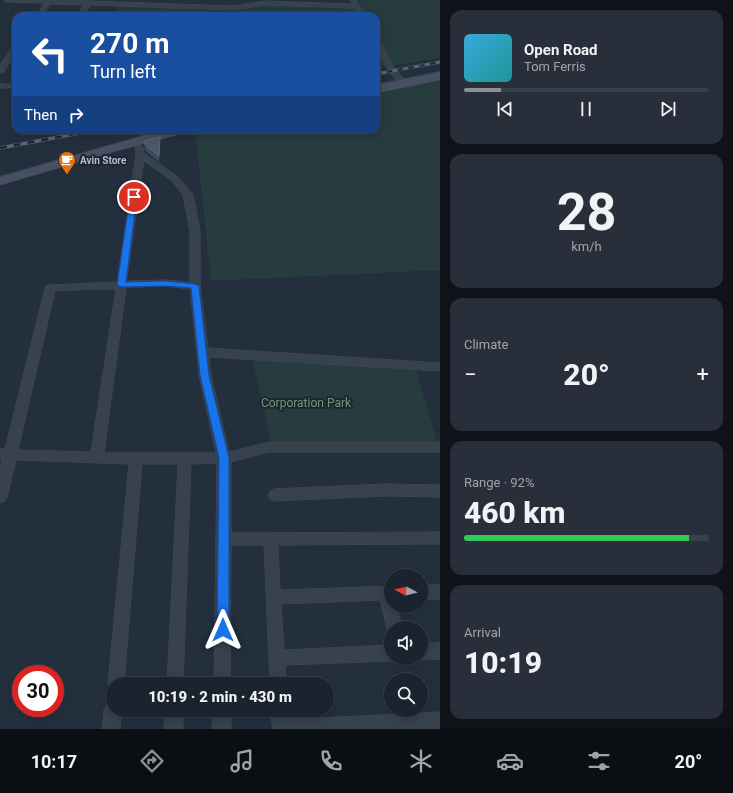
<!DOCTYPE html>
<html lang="en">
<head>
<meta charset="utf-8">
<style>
	:root { --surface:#1b232e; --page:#282f3a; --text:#f1f3f6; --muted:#a0a4aa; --line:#39404a; --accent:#8c9099 }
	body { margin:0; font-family:Roboto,sans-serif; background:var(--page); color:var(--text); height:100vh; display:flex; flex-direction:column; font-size:15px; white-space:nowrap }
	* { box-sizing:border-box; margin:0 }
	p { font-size:13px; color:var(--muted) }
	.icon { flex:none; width:22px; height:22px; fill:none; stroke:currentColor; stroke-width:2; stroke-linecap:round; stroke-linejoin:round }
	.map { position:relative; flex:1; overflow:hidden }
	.drawer { display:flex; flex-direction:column; gap:10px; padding:10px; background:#0f1319; width:293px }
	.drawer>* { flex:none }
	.hud { position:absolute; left:12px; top:12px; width:368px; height:122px; border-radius:12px; box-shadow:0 2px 10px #0003,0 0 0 1px var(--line); background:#1a4fa0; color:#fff; overflow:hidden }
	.needle { width:26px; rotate:277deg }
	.tools { position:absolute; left:384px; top:569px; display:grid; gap:8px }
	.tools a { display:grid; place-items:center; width:44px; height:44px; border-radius:50%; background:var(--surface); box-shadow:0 2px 10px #0003,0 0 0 1px var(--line); font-size:20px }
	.speed { position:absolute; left:12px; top:665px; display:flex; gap:8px; font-size:20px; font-weight:700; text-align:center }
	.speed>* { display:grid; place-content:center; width:52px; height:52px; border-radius:50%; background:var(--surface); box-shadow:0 2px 10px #0003,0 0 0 1px var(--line); line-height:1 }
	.speed .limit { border:6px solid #d22; background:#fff; color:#111 }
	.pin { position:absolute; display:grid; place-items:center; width:34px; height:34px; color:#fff; margin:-17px; border:2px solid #fff; border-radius:50%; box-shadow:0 1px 4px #0007 }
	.me { position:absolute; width:44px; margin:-22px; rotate:0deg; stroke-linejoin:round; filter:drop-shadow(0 0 3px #0008) }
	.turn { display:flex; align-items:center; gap:14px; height:84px; padding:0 12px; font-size:18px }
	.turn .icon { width:52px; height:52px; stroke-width:2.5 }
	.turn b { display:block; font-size:28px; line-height:34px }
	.then { display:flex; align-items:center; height:38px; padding:0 12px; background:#0003; gap:8px; font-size:15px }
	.big { font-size:30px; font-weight:800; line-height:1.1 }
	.drawer .tile { flex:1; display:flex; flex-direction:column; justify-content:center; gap:6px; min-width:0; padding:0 14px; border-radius:12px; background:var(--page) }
	.drawer .dial { align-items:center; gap:0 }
	.dial b { font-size:52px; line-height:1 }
	.song { display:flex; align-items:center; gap:12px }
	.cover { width:48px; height:48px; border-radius:6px; background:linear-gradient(135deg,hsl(200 70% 55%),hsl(180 70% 35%)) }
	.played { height:4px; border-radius:2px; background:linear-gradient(90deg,var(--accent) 15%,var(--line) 15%) }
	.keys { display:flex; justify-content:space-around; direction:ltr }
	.heat { display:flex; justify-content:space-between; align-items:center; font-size:22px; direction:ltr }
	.charge { height:6px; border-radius:3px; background:linear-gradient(90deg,#34c759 92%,var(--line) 0) }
	.trip { position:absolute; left:106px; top:677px; width:228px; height:40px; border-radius:20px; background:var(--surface); box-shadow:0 2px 10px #0003,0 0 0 1px var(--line); font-weight:800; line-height:40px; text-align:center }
	.dock { display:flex; height:64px; justify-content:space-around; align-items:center; background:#0b0e12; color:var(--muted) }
	.dock .icon { width:28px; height:28px }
	.dock .active { color:var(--accent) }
	.dock b { font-size:18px; color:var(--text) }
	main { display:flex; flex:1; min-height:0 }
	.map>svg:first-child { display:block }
	.green { fill:#263c3f }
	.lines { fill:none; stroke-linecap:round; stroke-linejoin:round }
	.street-casing { stroke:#414a57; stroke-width:1 }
	.secondary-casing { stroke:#414a57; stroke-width:1 }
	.street { fill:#38414e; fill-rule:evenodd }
	.secondary { fill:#465061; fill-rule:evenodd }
	.rail-far1-casing { stroke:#5a6575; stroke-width:3 }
	.rail-casing { stroke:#5a6575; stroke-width:3.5 }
	.rail-far1 { stroke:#1d2633; stroke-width:2; stroke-dasharray:5.5; stroke-linecap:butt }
	.rail { stroke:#1d2633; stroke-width:2.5; stroke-dasharray:7; stroke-linecap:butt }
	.wall { fill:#3f4b5c }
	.building { fill:#4b5868; stroke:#5c6777 }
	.route { fill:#1a73e8; stroke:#114b97 }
	.labels { text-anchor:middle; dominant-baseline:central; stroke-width:4; stroke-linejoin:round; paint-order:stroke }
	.far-poi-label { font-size:10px; font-weight:bold; fill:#b4bcc9; stroke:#1d2633; text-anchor:start }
	.park-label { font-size:12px; fill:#6b9a76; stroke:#1d2633 }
</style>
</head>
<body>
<main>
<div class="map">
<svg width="440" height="729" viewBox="0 0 440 729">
	<rect width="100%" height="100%" fill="#242f3e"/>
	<path class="green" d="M 359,0 L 440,0 L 440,58 L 376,68 L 376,16 L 116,16 L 119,6 L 233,11 L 264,5 L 362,7 Z
		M 440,80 L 440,270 L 211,281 L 195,130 L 376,130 L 376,93 Z
		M 252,359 L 416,370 L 437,441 L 272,444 Z"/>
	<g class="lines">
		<defs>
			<path id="street" d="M 3,0 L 63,0 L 233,6 L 265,1 L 352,4 L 350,0 L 356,0 L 366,16 L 360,16 L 355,8 L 265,5 L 233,10 L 90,5 L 84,16 L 78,16 L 83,5 L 50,4 L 42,16 L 36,16 L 44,3 L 6,2 Z
				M 376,39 L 380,41 L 394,68 L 404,79 L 403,81 L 397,81 C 387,69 376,55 376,39 Z
				M 13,46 L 16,46 L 16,53 L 3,73 L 0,73 L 0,65 Z
				M 0,84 L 16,84 L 16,88 L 0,88 Z
				M 139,144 L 143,147 L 144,153 L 178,177 L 193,194 L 200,231 L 200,286 L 208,348 L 440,363 L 440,371 L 209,357 L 211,375 L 229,452 L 269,442 L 440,442 L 440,452 L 269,452 L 231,462 L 231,533 L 440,532 L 440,544 L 278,545 L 280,590 L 391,586 L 391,606 L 397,606 L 402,628 L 391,628 L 391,634 L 388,633 L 380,600 L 281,604 L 284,650 L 391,645 L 391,658 L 397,658 L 391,661 L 285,665 L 286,684 L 270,684 L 264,545 L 231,545 L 230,684 L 214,684 L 217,463 L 191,464 L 183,684 L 167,684 L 178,464 L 142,464 L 124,684 L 113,684 L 113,691 L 110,690 L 108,684 L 129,464 L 16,460 L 7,497 L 5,501 L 0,503 L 0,469 L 2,459 L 0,459 L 0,449 L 5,449 L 45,288 L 46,286 L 50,285 L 117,282 L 136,154 L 135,147 ZM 144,161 L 172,181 L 183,195 L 190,231 L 190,282 L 165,280 L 127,281 ZM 165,286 L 190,289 L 199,375 L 216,453 L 104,453 L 126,288 ZM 116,289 L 91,452 L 18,450 L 55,291 Z
				M 386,484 L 440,485 L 440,497 L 386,496 L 275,501 L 270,499 L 268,495 L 270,491 L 275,489 Z
				M 421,585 L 440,585 L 440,599 L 421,599 Z
				M 440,643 L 440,659 L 421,660 L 417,658 L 421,658 L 421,644 Z
				M 113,702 L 113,710 L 122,710 L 120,729 L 102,729 L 104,710 L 107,704 Z
				M 165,710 L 183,710 L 183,729 L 165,729 Z
				M 213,710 L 231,710 L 231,729 L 213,729 Z
				M 271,710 L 289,710 L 289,719 L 300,719 L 440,712 L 440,729 L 273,729 Z"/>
			<path id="secondary" d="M 440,72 L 440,80 L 376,93 L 376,85 Z
				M 163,130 L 185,130 L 184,133 L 116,151 L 0,185 L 0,177 Z"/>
		</defs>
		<use href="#street" class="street-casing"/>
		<use href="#secondary" class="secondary-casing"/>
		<use href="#street" class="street"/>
		<use href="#secondary" class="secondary"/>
		<defs>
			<path id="rail-far1" d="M 376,74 L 440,62"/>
			<path id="rail" d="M 0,148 L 96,130"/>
		</defs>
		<use href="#rail-far1" class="rail-far1-casing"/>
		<use href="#rail" class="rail-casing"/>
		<use href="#rail-far1" class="rail-far1"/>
		<use href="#rail" class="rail"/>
	</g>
	<path class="wall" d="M 144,141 L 160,142 L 159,162 L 145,150 Z"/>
	<path class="building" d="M 160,137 L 159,156 L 145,144 L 144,141 Z"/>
	<path class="route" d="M 134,195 L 137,197 L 126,282 L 166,281 L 195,284 L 199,286 L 209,375 L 229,458 L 229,630 L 227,634 L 223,636 L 218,634 L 217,630 L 219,458 L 200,375 L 191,288 L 166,286 L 121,287 L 117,285 L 130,197 Z"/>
	<defs>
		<symbol id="cafe-pin" viewBox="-11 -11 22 30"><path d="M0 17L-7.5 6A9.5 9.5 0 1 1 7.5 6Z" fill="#e8710a" stroke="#1d2633"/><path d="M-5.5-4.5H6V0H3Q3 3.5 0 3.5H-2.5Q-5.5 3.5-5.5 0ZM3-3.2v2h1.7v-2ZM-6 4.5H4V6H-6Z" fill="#fff"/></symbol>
	</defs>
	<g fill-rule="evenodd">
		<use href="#cafe-pin" x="57" y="150" width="20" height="27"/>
	</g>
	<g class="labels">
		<g class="far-poi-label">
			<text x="80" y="160">Avin Store</text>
		</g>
		<g class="park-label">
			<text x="306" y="403">Corporation Park</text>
		</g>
	</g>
</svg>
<div class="tools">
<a><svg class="needle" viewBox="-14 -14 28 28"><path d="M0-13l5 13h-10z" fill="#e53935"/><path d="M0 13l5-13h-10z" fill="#a0a4aa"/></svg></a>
<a><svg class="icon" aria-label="sound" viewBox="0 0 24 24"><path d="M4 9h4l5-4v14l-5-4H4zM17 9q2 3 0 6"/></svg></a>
<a><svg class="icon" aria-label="search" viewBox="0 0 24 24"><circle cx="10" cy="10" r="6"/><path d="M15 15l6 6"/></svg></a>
</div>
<div class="speed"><div class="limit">30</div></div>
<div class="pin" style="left:134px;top:197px;background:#d93025"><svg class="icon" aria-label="arrive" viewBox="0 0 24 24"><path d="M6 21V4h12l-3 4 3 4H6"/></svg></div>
<svg class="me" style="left:223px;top:630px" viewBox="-20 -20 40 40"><path d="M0-17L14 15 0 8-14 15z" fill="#1a73e8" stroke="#fff" stroke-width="4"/></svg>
<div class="trip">10:19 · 2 min · 430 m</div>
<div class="hud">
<div class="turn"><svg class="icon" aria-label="left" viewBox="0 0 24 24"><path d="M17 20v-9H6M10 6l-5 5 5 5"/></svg><div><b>270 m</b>Turn left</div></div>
<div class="then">Then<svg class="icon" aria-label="right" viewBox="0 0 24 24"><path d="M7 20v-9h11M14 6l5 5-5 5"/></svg></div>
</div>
</div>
<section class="drawer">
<div class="tile">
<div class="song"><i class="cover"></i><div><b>Open Road</b><p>Tom Ferris</p></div></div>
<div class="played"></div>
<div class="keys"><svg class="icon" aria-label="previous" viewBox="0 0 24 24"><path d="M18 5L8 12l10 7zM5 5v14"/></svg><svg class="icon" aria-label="pause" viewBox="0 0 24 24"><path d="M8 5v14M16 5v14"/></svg><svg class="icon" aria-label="next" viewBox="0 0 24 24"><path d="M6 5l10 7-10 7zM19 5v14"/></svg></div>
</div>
<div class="tile dial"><b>28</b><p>km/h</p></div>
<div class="tile"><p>Climate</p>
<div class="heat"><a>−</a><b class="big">20°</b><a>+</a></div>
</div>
<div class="tile"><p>Range · 92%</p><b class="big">460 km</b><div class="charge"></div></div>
<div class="tile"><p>Arrival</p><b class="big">10:19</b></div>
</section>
</main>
<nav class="dock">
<b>10:17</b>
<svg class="icon active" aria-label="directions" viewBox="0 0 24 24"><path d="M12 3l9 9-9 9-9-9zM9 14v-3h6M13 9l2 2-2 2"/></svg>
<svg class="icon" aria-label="music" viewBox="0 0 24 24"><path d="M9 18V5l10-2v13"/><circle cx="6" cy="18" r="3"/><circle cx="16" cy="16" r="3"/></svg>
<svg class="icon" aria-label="phone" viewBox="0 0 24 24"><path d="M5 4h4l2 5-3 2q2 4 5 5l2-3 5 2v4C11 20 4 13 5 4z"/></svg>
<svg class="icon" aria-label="climate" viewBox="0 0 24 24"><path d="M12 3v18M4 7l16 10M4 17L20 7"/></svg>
<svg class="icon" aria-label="car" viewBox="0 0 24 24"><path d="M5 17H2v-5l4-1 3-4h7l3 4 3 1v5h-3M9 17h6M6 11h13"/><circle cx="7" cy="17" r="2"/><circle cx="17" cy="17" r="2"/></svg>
<svg class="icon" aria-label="filters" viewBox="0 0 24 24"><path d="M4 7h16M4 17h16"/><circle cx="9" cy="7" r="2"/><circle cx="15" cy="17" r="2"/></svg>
<b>20°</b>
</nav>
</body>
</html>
